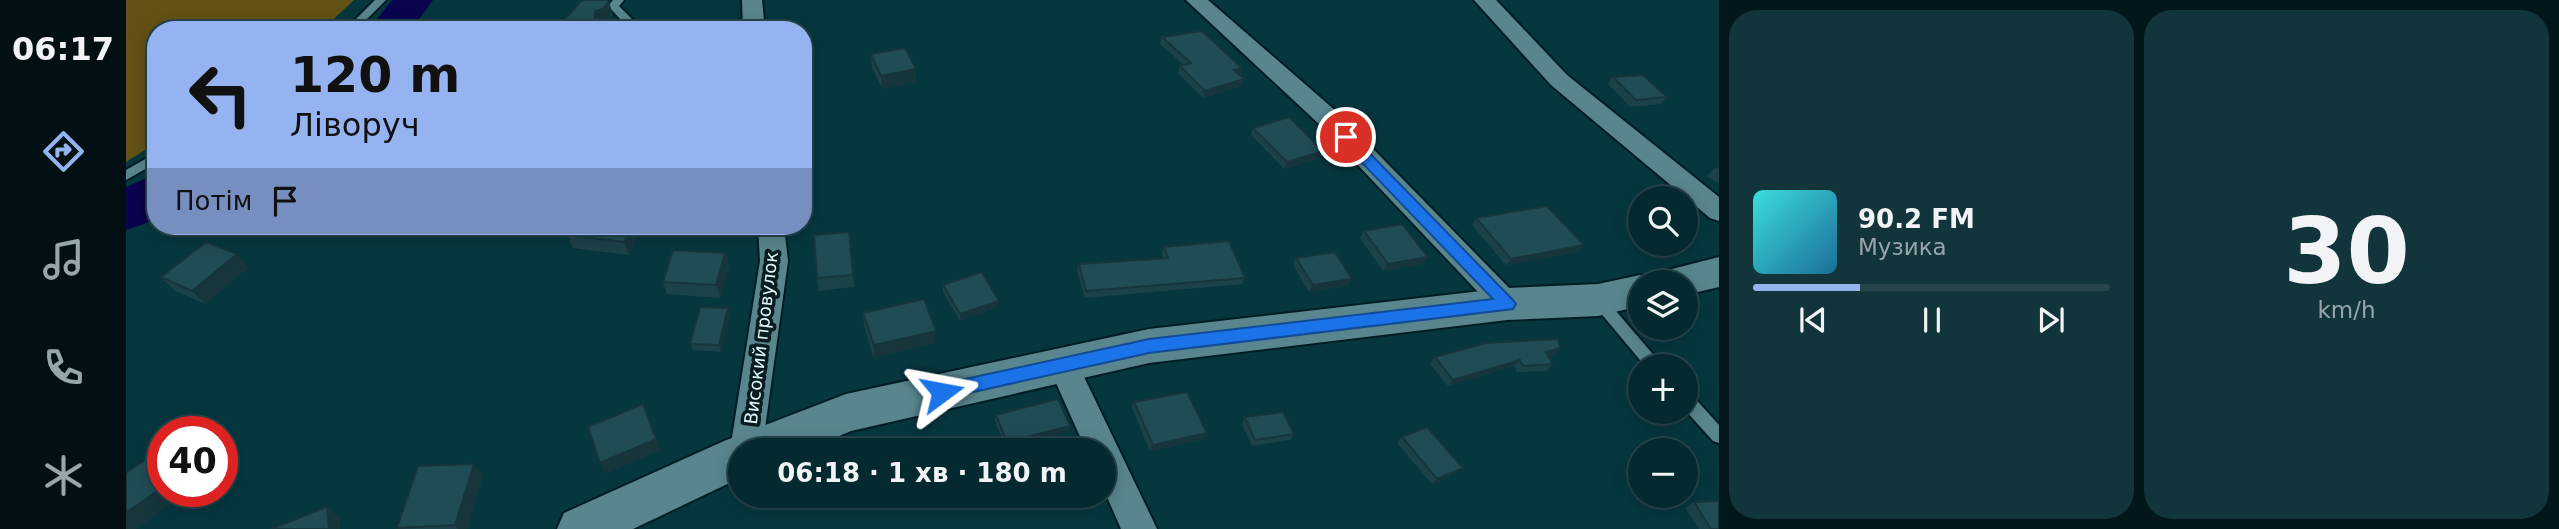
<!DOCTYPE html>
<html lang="uk">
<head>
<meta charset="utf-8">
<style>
	:root { --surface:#04292f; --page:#12353b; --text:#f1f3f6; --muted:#97a6aa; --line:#25454b; --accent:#95b2f1 }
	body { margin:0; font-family:"DejaVu Sans",sans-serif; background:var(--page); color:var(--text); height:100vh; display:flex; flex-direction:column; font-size:26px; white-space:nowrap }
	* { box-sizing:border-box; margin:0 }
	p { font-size:23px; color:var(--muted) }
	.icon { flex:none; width:38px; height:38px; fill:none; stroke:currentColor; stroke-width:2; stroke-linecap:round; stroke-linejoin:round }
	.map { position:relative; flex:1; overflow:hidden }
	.drawer { display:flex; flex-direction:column; gap:10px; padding:10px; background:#02171a; width:840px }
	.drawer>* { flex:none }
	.top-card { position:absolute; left:21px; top:21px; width:665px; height:214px; border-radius:28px; box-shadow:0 4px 18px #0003,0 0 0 2px var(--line); background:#95b2f1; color:#111; overflow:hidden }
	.fabs { position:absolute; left:1502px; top:186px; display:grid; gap:14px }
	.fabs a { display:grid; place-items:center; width:70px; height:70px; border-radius:50%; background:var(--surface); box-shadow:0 4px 18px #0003,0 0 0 2px var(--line); font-size:35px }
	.speed { position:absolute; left:21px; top:416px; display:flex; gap:14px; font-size:35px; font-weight:700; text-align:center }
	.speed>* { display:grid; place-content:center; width:91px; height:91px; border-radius:50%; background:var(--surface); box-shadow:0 4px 18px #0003,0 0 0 2px var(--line); line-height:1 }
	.speed .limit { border:10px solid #d22; background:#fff; color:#111 }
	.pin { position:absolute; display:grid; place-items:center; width:60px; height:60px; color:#fff; margin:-30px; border:4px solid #fff; border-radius:50%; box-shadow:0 2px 7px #0007 }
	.me { position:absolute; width:77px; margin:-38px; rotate:77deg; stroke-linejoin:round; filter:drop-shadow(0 0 5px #0008) }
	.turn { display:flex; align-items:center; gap:24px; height:147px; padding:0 28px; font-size:32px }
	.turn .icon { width:91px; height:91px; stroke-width:2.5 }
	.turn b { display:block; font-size:49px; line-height:60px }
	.then { display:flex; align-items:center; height:66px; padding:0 28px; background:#0003; gap:14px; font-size:26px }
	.drawer .card { flex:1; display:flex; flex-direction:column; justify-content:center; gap:10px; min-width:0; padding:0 24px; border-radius:28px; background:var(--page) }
	.drawer .dial { align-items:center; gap:0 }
	.dial b { font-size:91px; line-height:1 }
	.song { display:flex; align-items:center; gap:21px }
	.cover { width:84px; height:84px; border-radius:10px; background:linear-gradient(135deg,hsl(180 70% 55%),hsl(200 70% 35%)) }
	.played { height:7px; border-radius:4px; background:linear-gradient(90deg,var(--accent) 30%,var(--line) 30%) }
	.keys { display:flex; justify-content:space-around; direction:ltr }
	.drawer .tiles { flex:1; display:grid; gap:10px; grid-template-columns:repeat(2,1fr) }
	.trip { position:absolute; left:602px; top:438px; width:388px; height:70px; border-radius:35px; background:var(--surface); box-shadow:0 4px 18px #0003,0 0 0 2px var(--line); font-weight:800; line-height:70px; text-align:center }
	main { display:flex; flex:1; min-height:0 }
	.tabs { display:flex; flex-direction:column; width:126px; justify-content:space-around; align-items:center; background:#021013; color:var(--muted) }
	.tabs .icon { width:49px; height:49px }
	.tabs .on { color:var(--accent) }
	.tabs b { font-size:32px; color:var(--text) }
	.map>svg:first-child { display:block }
	.green { fill:#635115 }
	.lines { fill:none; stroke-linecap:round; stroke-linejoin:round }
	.river { fill:#09044d; fill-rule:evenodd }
	.lane-casing { stroke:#001d23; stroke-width:4 }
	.street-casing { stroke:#001d23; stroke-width:4 }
	.secondary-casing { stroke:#001d23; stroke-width:4 }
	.lane { fill:#59868e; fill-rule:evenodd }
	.street { fill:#59868e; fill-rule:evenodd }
	.secondary { fill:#59868e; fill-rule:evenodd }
	.wall { fill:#1c4249 }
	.shaded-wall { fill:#16363c }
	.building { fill:#204d55; stroke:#16363c; stroke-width:2 }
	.route { fill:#1a73e8; stroke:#114b97; stroke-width:2 }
	.labels { text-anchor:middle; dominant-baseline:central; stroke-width:7; stroke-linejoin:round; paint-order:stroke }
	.street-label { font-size:18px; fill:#dff7fb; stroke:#091c1f }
</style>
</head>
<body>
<main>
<nav class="tabs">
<b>06:17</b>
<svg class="icon on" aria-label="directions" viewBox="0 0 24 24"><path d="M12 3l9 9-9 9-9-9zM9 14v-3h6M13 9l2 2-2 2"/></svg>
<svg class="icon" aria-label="music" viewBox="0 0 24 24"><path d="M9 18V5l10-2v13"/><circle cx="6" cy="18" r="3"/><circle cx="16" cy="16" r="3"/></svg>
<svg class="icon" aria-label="phone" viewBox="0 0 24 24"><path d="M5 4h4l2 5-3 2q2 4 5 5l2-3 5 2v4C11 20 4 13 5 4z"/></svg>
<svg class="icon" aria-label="climate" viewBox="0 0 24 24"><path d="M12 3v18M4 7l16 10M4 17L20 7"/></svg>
</nav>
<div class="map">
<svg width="1593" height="529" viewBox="0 0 1593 529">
	<rect width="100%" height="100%" fill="#06373f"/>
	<path class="green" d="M 0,0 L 228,0 L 196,30 L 30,30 L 30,143 L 0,162 Z"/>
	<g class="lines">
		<path class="river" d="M 266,0 L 307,0 L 285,30 L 242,30 Z
			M 30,174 L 30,217 L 18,224 L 0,230 L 0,187 Z"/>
		<defs>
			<path id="lane" d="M 249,0 L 260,0 L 230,30 L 219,30 Z
				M 487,0 L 498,0 L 493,6 L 507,20 L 558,27 L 563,30 L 531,30 L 504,26 L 475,30 L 475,26 L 496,21 L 482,6 Z
				M 30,153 L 30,163 L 0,180 L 0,170 Z
				M 1473,295 L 1478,297 L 1537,366 L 1519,366 L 1468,305 L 1466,301 L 1468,297 Z
				M 1559,392 L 1565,394 L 1593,425 L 1593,443 L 1587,441 L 1559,410 Z"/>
			<path id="street" d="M 616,0 L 636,0 L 639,30 L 617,30 Z
				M 1060,0 L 1082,0 L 1211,112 L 1391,296 L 1396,304 L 1391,312 L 1381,316 L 1371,312 L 1193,124 Z
				M 1348,0 L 1370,0 L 1441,75 L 1593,197 L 1593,221 L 1584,218 L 1425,85 Z
				M 632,226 L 658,226 L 662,261 L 636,450 L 614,450 L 614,463 L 608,460 L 604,450 L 634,261 Z
				M 937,352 L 948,356 L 1031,529 L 995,529 L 978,490 L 978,450 L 960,450 L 922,365 L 926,356 Z"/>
			<path id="secondary" d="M 1593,257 L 1593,287 L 1559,295 L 1559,282 L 1533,282 L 1538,271 Z
				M 1514,275 L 1529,282 L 1514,282 L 1514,306 L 1472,316 L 1381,320 L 1023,363 L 725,431 L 680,450 L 614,450 L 614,478 L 507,529 L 431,529 L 438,513 L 598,441 L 720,394 L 1023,329 L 1381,288 L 1472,284 Z"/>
		</defs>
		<use href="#lane" class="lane-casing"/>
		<use href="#street" class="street-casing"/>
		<use href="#secondary" class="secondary-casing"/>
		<use href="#lane" class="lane"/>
		<use href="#street" class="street"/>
		<use href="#secondary" class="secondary"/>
	</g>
	<path class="wall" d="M 1036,37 L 1116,68 L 1114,75 L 1115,86 L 1077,98 L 1052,73 L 1054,66 L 1058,65 L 1034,44 Z
		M 677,45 L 684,45 L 685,78 L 677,78 Z
		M 745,54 L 790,82 L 756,89 L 746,67 Z
		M 1487,77 L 1541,97 L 1535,104 L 1504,107 L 1482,84 Z
		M 1127,128 L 1197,151 L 1194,158 L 1158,169 L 1125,135 Z
		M 1593,167 L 1593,184 L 1581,176 L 1588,169 Z
		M 1350,218 L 1452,252 L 1380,265 L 1346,225 Z
		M 446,226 L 515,226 L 516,228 L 503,255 L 447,248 L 441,235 Z
		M 1238,231 L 1297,264 L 1257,271 L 1234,238 Z
		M 723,232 L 728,287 L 693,291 L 691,278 Z
		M 1038,247 L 1119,278 L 1116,284 L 959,298 L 951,271 L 953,264 L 1038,259 L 1036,254 Z
		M 599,253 L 603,266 L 594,298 L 541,294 L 537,282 Z
		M 1170,258 L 1226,279 L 1222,286 L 1183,292 L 1167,265 Z
		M 123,267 L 79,304 L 48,290 L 35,277 Z
		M 817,285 L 872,307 L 834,321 L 817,292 Z
		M 737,313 L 809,343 L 748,358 L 738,326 Z
		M 604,314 L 595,352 L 567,350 L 564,344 Z
		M 1427,355 L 1422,356 L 1427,364 L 1421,371 L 1391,372 L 1388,366 L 1322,386 L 1304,364 L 1309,357 Z
		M 1008,402 L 1078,439 L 1024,451 L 1006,408 Z
		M 870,415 L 943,432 L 880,448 L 869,421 Z
		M 1119,417 L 1168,434 L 1164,440 L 1126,446 L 1116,424 Z
		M 1276,437 L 1331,473 L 1306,484 L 1271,443 Z
		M 357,475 L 341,529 L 272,529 L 271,528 Z
		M 1568,502 L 1593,529 L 1573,529 L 1559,508 Z"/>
	<path class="shaded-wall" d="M 483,2 L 487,15 L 481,22 L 473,24 L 473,30 L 459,30 L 469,11 Z
		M 1116,68 L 1114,75 L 1108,70 Z
		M 790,69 L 790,82 L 756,89 L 755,76 Z
		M 1118,79 L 1115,86 L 1077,98 L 1079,91 Z
		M 1197,151 L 1194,158 L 1158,169 L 1161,162 Z
		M 506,226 L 515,226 L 516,228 L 503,255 L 498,242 Z
		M 1458,245 L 1452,252 L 1380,265 L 1385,259 Z
		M 599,253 L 603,266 L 594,298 L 590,285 Z
		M 111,254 L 123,267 L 79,304 L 66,291 Z
		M 1302,257 L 1297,264 L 1257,271 L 1262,264 Z
		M 1226,279 L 1222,286 L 1183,292 L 1187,285 Z
		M 873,301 L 872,307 L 834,321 L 834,314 Z
		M 602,308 L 604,314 L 595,352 L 593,345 Z
		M 810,331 L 809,343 L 748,358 L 748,345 Z
		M 1434,348 L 1427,355 L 1414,359 L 1420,352 Z
		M 1394,360 L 1388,366 L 1322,386 L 1327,380 Z
		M 517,404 L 535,450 L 480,474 L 474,463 Z
		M 944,426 L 943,432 L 880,448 L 881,442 Z
		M 1081,433 L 1078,439 L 1024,451 L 1027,445 Z
		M 26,455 L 37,463 L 37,469 Z
		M 348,464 L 357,475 L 341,529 L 332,529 L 329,525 Z
		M 1337,468 L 1331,473 L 1306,484 L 1311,479 Z
		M 37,487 L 37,492 L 62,492 L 10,529 L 0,529 L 0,513 Z
		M 201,507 L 214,518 L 214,529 L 203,529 Z"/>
	<path class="building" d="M 456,0 L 481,0 L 483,2 L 477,9 L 469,11 L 469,19 L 459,30 L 429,30 Z
		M 1076,31 L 1116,68 L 1108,70 L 1118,79 L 1079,91 L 1054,66 L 1065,63 L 1036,37 Z
		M 677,45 L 684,45 L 684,71 L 677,71 Z
		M 779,48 L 790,69 L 755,76 L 745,54 Z
		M 1517,75 L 1541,97 L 1510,100 L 1487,77 Z
		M 1163,117 L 1197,151 L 1161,162 L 1127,128 Z
		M 1421,206 L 1458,245 L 1385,259 L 1350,218 Z
		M 1276,224 L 1302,257 L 1262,264 L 1238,231 Z
		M 446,226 L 506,226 L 498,242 L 441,235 Z
		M 723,232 L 727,275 L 691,278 L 688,235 Z
		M 1103,241 L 1119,278 L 960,291 L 953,264 L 1042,258 L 1038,247 Z
		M 80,242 L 111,254 L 66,291 L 35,277 Z
		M 547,250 L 599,253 L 590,285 L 537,282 Z
		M 1209,252 L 1226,279 L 1187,285 L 1170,258 Z
		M 856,272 L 873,301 L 834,314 L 817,285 Z
		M 798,299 L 810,331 L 748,345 L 737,313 Z
		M 574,307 L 602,308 L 593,345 L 564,344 Z
		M 1432,339 L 1434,348 L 1420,352 L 1427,364 L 1397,366 L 1394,360 L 1327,380 L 1309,357 L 1360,343 Z
		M 1061,392 L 1081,433 L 1027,445 L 1008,402 Z
		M 932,399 L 944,426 L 881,442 L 870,415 Z
		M 517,404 L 530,439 L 474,463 L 462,427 Z
		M 1157,412 L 1168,434 L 1129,440 L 1119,417 Z
		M 1301,427 L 1337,468 L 1311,479 L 1276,437 Z
		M 26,455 L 37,469 L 37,487 L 0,513 L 0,473 Z
		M 348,464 L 329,525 L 271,528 L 292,466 Z
		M 1593,501 L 1593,529 L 1585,529 L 1568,502 Z
		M 201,507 L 203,529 L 145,529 Z"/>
	<path class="route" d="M 1220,132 L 1225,134 L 1387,300 L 1390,304 L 1387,309 L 1023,353 L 816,399 L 810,397 L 807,392 L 810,386 L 816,384 L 1023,339 L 1367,299 L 1215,141 L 1213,137 Z"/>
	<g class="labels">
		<g class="street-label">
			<text transform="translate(635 338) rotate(-83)">Високий провулок</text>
		</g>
	</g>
</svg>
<div class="fabs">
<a><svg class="icon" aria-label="search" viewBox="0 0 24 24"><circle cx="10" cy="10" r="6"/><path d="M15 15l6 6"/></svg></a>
<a><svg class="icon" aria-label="layers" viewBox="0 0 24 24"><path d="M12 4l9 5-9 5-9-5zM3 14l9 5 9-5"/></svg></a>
<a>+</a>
<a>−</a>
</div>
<div class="speed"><div class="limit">40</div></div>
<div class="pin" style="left:1220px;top:137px;background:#d93025"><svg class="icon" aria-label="arrive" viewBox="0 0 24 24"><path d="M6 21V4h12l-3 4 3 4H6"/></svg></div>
<svg class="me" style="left:816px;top:392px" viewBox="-20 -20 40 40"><path d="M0-17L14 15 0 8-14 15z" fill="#1a73e8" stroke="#fff" stroke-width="4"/></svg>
<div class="trip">06:18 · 1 хв · 180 m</div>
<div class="top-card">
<div class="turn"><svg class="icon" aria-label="left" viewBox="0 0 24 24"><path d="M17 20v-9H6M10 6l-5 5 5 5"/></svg><div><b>120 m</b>Ліворуч</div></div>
<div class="then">Потім<svg class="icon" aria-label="arrive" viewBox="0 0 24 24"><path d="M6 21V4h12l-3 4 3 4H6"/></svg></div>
</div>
</div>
<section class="drawer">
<div class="tiles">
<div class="card">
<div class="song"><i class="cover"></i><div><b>90.2 FM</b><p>Музика</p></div></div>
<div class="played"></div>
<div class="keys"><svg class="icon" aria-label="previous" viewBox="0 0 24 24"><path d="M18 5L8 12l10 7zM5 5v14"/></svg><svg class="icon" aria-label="pause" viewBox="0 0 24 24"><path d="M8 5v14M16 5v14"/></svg><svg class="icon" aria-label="next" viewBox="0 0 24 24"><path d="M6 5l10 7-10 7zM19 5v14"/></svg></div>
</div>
<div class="card dial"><b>30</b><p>km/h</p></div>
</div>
</section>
</main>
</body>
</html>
